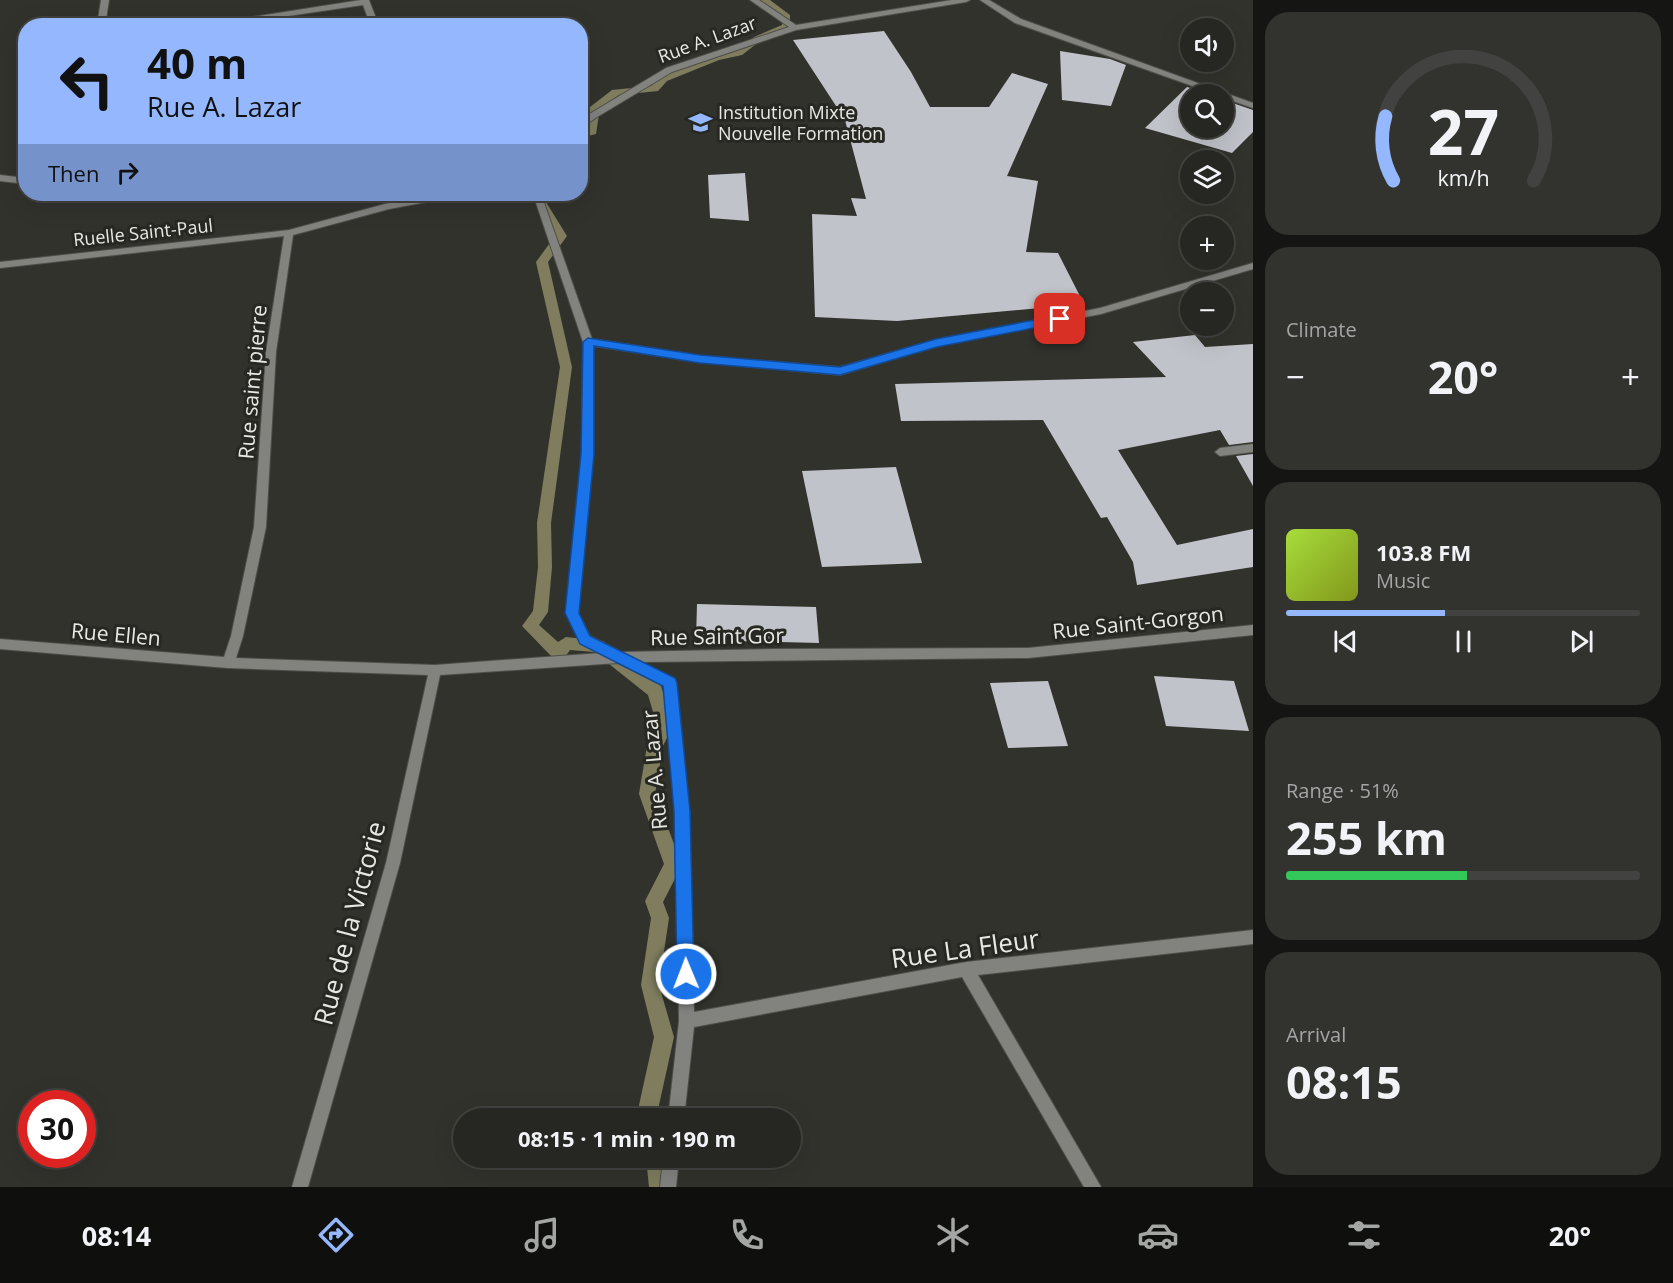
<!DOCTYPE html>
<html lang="en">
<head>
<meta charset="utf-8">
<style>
	:root { --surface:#262622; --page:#32322f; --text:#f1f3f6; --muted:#a4a5a5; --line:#424340; --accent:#94b7fd }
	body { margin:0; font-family:"Open Sans",sans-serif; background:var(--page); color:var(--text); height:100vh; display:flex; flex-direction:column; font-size:22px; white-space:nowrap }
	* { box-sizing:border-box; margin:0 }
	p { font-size:20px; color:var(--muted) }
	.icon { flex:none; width:33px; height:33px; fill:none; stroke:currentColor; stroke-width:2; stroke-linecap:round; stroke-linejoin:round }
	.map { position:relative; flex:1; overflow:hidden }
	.sheet { display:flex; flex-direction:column; gap:12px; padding:12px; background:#151513; width:420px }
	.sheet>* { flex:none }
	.top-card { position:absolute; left:18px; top:18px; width:570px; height:183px; border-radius:24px; box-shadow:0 6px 24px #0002,0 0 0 2px var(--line); background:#94b7fd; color:#111; overflow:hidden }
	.tools { position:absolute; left:1180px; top:18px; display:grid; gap:12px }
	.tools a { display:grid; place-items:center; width:54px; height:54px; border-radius:50%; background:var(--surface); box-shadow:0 6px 24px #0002,0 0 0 2px var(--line); font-size:30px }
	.speed { position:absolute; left:18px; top:1090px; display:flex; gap:12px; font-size:30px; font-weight:700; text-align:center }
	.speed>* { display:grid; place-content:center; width:78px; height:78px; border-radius:50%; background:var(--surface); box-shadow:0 6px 24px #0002,0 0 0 2px var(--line); line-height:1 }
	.speed .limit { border:9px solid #d22; background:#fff; color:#111 }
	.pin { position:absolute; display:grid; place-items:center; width:51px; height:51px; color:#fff; margin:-26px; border-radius:12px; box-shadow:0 3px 9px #0006 }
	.me { position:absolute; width:66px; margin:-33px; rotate:359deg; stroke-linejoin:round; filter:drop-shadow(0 0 4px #0008) }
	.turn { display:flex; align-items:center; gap:21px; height:126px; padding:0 30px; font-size:27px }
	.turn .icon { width:78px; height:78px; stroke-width:2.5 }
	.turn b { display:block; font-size:42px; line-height:51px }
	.then { display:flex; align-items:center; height:57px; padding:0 30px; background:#0003; gap:12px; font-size:22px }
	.big { font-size:45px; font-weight:700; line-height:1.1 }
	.sheet .widget { flex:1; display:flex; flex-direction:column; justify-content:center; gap:9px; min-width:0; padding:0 21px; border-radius:24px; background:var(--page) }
	.sheet .dial { align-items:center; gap:0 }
	.dial svg { height:156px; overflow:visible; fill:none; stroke:var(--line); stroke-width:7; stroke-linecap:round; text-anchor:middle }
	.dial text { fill:var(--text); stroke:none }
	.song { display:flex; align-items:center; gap:18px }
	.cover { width:72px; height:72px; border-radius:9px; background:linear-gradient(135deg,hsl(80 70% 55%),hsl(70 70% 35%)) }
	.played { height:6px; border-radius:3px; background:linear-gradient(90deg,var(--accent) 45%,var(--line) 45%) }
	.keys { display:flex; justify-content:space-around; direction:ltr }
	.heat { display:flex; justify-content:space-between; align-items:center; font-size:33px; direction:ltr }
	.charge { height:9px; border-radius:4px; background:linear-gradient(90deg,#34c759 51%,var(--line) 0) }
	.trip { position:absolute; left:453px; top:1108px; width:348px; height:60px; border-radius:30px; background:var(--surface); box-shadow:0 6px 24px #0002,0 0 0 2px var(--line); font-weight:700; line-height:60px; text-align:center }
	.tabs { display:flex; height:96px; justify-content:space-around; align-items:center; background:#0f0f0e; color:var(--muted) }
	.tabs .icon { width:42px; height:42px }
	.tabs .current { color:var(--accent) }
	.tabs b { font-size:27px; color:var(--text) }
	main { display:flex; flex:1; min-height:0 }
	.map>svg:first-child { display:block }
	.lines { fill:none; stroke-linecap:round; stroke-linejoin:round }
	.stream { fill:#7f7d5e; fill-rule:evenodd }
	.building { fill:#c0c3c9 }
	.lane-casing { stroke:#4f4f4a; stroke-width:2 }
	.street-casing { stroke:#4f4f4a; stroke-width:2 }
	.lane { fill:#82827f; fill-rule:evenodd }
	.street { fill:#82827f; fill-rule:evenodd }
	.route { fill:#1a73e8; stroke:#114b97; stroke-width:1.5 }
	.labels { text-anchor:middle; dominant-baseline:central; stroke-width:6; stroke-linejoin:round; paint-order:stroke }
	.far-street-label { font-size:18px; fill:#e7e7e4; stroke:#282823 }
	.far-poi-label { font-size:18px; fill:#e7e7e4; stroke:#282823; text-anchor:start }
	.street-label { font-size:21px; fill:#e7e7e4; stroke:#282823 }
	.near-street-label { font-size:26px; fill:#e7e7e4; stroke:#282823 }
</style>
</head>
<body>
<main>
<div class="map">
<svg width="1253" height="1187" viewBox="0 0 1253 1187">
	<rect width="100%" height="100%" fill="#32322d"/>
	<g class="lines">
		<path class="stream" d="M 759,0 L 770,0 L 790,15 L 790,28 L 760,41 L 742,55 L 719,60 L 667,81 L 658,91 L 619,95 L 600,108 L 596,134 L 580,138 L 580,132 L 587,130 L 590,107 L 612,90 L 651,86 L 659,77 L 712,55 L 735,51 L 754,37 L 782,25 L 782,18 Z
			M 531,194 L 541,194 L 567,236 L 548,262 L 572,367 L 551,523 L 552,567 L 548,612 L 539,625 L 558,642 L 566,637 L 603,641 L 661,686 L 673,725 L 663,746 L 655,794 L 682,865 L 663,902 L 669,918 L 659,985 L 674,1037 L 659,1105 L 661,1119 L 641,1119 L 639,1105 L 654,1037 L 641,985 L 651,918 L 645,901 L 664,864 L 639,794 L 647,746 L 657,725 L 648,695 L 594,652 L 570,650 C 565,657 562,661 553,658 L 522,626 L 533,611 L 538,567 L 537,523 L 560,367 L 536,262 L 555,236 Z
			M 646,1158 L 666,1158 L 669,1187 L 649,1187 Z"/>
	</g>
	<path class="building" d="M 884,31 L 911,72 L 930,107 L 989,107 L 1012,73 L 1048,84 L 1007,176 L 1038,181 L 1026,252 L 1058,253 L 1084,304 L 897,321 L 815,317 L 812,214 L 857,216 L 851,198 L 866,199 L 842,109 L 838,109 L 793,40 Z
		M 1060,51 L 1110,59 L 1126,65 L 1111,106 L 1062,100 Z
		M 1187,87 L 1210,94 L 1191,94 L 1191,128 L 1224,128 L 1224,100 L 1253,110 L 1253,132 L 1232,153 L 1145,128 Z
		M 745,173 L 749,221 L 710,218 L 708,175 Z
		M 1195,335 L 1205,347 L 1253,344 L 1253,442 L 1229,445 L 1220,430 L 1118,450 L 1177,545 L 1253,529 L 1253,567 L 1137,585 L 1133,562 L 1107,517 L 1101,518 L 1043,420 L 901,421 L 895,384 L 1166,377 L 1133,342 Z
		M 1253,454 L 1253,486 L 1236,456 Z
		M 896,467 L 922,563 L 822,567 L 802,471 Z
		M 697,604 L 816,607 L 819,643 L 696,640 Z
		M 1154,676 L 1234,681 L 1249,731 L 1166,726 Z
		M 1048,681 L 1068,746 L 1008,748 L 990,683 Z"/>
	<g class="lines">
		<defs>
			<path id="lane" d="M 980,0 L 989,0 L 1021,19 L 1253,103 L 1253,108 L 1224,98 L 1224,94 L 1215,94 L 1015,23 Z"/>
			<path id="street" d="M 101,0 L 109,0 L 105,26 L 97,26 Z
				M 361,0 L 369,0 L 379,26 L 371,26 L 363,5 L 219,26 L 196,26 Z
				M 750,0 L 759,0 L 796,25 L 952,0 L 970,0 L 966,2 L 796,30 L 672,72 L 597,117 L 580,129 L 580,122 L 591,113 L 666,68 L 789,27 Z
				M 0,175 L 26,178 L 26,184 L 0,181 Z
				M 413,194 L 421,194 L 422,197 L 442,194 L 457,194 L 453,197 L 389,209 L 293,235 L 276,352 L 266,527 L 243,636 L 236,658 L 435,665 L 601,653 L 582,644 L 566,613 L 582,454 L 583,342 L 533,194 L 541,194 L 592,339 L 701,356 L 840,367 L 936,340 L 1100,308 L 1253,263 L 1253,269 L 1101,314 L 937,346 L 840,375 L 701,362 L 593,346 L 592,454 L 578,613 L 590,636 L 621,652 L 774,649 L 1028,648 L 1253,625 L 1253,635 L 1028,658 L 640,662 L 674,679 L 676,683 L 689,811 L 694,1012 L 966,962 L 1253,930 L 1253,944 L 978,975 L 1101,1187 L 1084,1187 L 962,977 L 694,1027 L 684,1119 L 668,1119 L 679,1021 L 675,811 L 664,686 L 618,663 L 440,675 L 400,863 L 308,1187 L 292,1187 L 386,863 L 428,675 L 228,668 L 0,649 L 0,639 L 224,657 L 231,636 L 254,527 L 266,352 L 284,236 L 0,268 L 0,262 L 289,230 L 385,204 L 412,199 Z
				M 1253,444 L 1253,452 L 1220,456 L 1215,452 L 1220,448 Z
				M 663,1158 L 679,1158 L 676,1187 L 660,1187 Z"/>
		</defs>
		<use href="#lane" class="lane-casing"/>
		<use href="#street" class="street-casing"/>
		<use href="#lane" class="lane"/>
		<use href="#street" class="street"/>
	</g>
	<path class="route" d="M 1060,315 L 1064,316 L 1064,322 L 937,347 L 840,375 L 700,363 L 594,346 L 594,454 L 579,613 L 590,636 L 675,678 L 677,683 L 690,811 L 694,974 L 692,980 L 686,983 L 680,980 L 677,974 L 674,811 L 663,686 L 580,644 L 565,613 L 581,454 L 583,342 L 588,338 L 700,355 L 840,367 L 936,339 Z"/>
	<defs>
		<symbol id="school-bare" viewBox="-9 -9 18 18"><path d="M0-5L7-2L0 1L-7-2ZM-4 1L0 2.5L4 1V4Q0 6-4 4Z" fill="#94b7fd" stroke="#282823" stroke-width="2.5" paint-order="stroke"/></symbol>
	</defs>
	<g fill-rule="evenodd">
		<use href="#school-bare" x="684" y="106" width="33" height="33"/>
	</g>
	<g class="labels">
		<g class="far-street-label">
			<text transform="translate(707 39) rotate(-20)">Rue A. Lazar</text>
			<text transform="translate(143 232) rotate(-6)">Ruelle Saint-Paul</text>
		</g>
		<g class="far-poi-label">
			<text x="718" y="112">Institution Mixte<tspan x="718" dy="21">Nouvelle Formation</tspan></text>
		</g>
		<g class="street-label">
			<text transform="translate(252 382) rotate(-85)">Rue saint pierre</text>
			<text transform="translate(1138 622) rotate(-6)">Rue Saint-Gorgon</text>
			<text transform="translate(116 634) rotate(5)">Rue Ellen</text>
			<text transform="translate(717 636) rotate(-1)">Rue Saint Gor</text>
			<text transform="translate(654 770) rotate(-95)">Rue A. Lazar</text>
		</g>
		<g class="near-street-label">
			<text transform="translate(349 923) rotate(-75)">Rue de la Victorie</text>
			<text transform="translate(965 948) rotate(-8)">Rue La Fleur</text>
		</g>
	</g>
</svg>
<div class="tools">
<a><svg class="icon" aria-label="sound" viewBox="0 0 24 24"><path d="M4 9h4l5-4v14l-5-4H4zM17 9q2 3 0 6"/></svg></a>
<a><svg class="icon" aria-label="search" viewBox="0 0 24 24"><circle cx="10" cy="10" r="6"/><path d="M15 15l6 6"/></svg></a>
<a><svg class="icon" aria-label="layers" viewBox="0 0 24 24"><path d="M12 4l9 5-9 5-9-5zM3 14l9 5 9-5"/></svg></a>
<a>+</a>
<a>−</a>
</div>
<div class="speed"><div class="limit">30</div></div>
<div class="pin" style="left:1060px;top:319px;background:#d93025"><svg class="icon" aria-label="arrive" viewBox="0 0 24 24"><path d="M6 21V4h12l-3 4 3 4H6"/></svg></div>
<svg class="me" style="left:686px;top:974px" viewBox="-20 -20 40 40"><circle r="17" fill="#1a73e8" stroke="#fff" stroke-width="3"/><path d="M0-11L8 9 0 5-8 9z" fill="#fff"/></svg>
<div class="trip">08:15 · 1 min · 190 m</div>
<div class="top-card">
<div class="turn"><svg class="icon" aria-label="left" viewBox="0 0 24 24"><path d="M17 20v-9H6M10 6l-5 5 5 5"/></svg><div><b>40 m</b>Rue A. Lazar</div></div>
<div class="then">Then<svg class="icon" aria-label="right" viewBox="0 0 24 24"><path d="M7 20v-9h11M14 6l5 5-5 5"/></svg></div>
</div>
</div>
<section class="sheet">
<div class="widget dial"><svg viewBox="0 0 100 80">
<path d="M14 69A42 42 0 1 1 86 69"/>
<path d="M14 69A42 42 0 0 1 10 36" stroke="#94b7fd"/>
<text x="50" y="56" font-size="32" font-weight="700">27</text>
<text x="50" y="72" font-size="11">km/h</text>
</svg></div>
<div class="widget"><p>Climate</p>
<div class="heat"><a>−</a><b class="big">20°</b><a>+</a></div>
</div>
<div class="widget">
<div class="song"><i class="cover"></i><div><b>103.8 FM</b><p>Music</p></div></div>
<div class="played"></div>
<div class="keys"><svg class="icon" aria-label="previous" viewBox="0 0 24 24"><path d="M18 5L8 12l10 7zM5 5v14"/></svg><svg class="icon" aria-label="pause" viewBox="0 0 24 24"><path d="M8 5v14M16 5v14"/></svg><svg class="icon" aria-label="next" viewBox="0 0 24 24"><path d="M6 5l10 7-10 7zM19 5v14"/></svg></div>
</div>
<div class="widget"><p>Range · 51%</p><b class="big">255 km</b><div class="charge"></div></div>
<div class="widget"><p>Arrival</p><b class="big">08:15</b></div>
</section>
</main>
<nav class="tabs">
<b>08:14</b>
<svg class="icon current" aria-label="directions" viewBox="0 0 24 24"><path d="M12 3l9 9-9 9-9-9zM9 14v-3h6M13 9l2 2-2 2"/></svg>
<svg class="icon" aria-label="music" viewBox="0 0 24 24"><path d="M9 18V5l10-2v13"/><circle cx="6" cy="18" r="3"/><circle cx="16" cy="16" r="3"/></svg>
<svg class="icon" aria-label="phone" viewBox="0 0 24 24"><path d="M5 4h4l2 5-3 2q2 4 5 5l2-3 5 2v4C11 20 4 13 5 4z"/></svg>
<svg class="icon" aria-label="climate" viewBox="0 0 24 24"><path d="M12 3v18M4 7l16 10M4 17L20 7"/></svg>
<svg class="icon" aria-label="car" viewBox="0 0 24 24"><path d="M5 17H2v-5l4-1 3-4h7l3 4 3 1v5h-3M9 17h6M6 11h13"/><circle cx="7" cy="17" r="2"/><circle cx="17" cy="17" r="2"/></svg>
<svg class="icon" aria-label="filters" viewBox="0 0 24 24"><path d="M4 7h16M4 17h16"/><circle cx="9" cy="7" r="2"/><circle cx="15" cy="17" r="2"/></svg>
<b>20°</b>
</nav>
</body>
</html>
